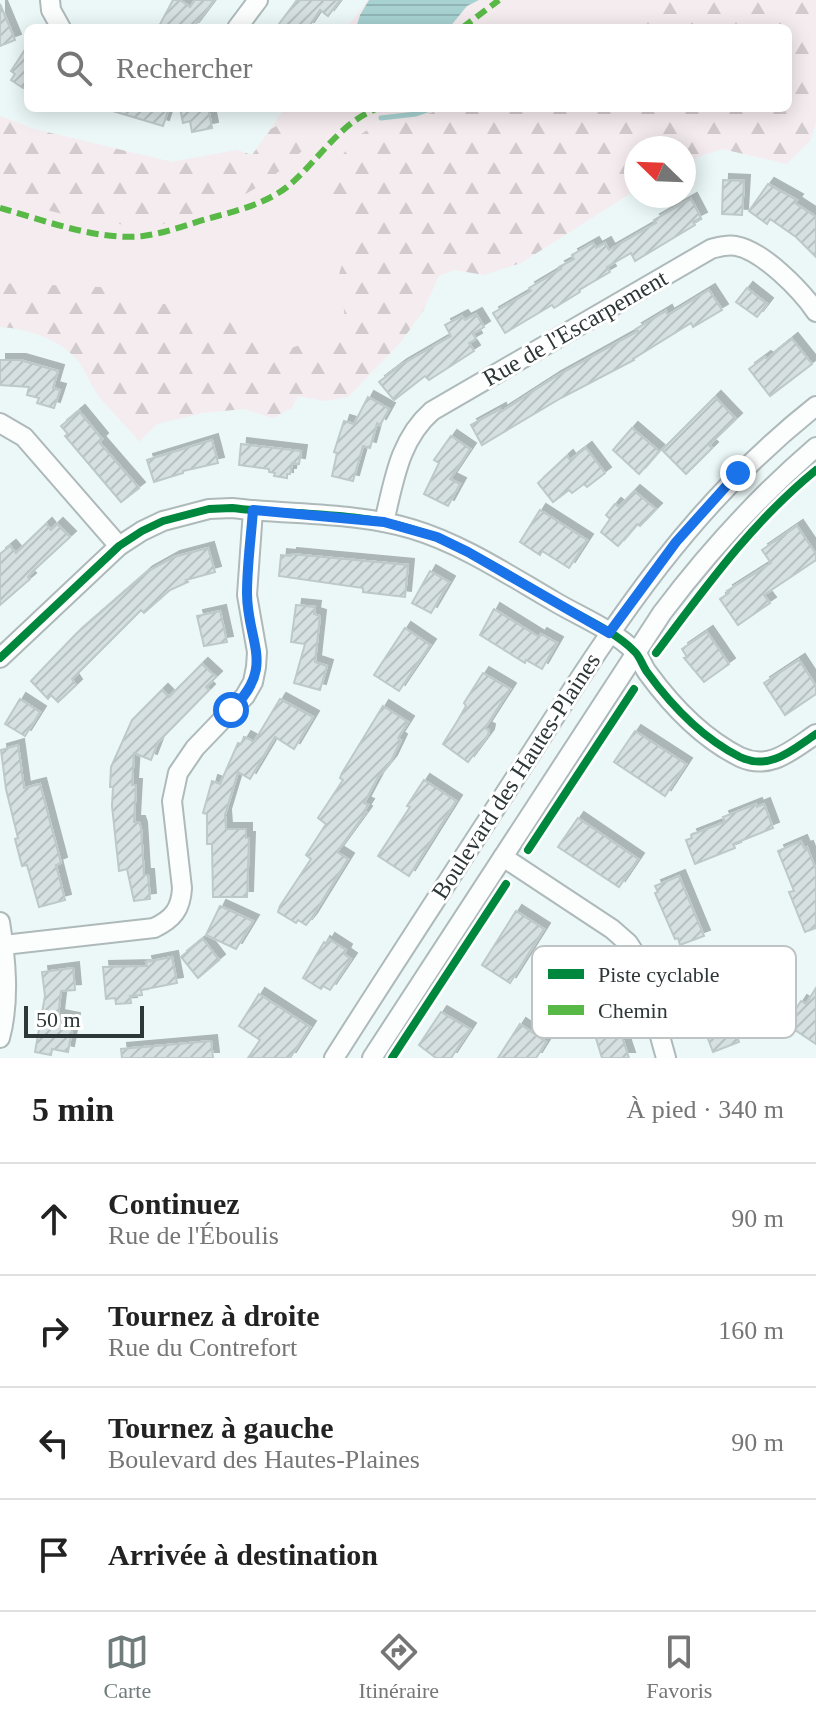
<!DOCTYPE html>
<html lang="fr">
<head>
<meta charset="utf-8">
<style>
  body { margin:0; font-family:Georgia,serif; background:#f6f6f6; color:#222 }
  .compass { position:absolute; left:624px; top:136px; width:72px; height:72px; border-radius:50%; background:#fff; box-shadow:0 4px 20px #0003; rotate:293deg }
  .scale { position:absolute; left:24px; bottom:20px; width:120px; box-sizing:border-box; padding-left:8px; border:4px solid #2e3737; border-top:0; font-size:22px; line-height:28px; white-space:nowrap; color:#2e3737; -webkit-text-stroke:6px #fff; paint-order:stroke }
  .stop { position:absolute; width:24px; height:24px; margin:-18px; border:6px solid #1a73e8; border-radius:50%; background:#fff }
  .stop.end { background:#1a73e8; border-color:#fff; box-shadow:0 2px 8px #0008 }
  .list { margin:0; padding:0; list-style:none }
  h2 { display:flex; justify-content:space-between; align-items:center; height:104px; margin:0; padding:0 32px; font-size:34px }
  h2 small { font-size:26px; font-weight:400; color:#767676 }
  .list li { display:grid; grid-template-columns:52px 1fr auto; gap:24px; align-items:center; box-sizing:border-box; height:112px; padding:0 32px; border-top:2px solid #e0e0e0 }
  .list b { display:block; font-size:30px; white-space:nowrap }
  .list p { margin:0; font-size:26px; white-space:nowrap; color:#767676 }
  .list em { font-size:26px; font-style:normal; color:#767676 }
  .icon { flex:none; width:44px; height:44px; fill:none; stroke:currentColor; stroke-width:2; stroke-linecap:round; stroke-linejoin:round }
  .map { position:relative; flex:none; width:816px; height:1058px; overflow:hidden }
  .search { position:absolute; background:#fff; box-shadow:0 4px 20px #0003; left:24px; right:24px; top:24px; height:88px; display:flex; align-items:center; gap:20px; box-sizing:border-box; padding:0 28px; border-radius:12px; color:#767676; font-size:30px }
  .sheet { height:552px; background:#fff }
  nav { display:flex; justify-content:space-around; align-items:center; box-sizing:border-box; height:112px; border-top:2px solid #e0e0e0; background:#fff; font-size:22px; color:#767676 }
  nav a { display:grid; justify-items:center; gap:4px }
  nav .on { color:#707b7b }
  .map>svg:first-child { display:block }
</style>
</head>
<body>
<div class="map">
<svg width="816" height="1058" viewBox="0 0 816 1058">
  <defs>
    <pattern id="forest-firs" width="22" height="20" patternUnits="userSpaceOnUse" patternTransform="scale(2)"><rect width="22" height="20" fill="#f5ecef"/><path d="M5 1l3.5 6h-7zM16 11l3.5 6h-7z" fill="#d2cbce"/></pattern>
    <pattern id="water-rules" width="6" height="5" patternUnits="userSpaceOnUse" patternTransform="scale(2)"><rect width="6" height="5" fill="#a8d2d2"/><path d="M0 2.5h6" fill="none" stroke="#91b5b5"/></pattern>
    <pattern id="building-hatch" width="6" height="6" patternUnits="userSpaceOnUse" patternTransform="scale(2)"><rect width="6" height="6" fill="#d6e0e0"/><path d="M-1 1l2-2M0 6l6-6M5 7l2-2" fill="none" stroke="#b8c1c1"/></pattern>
    <filter id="shadow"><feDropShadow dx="6" dy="-6" stdDeviation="0" flood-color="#0004"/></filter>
  </defs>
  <rect width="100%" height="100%" fill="#ecf8f8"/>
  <polygon fill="#f5ecef" points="368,0 816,0 816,96 737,142 684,148 636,148 433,270 325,401 77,351 34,330 0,327 0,116 34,129 172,162 237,150 252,155 285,108 788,108 788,28 346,28"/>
  <g fill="url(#forest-firs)">
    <path d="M673,0L696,6L702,0H816V123L810,141L787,164L722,149L684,162V148H636V190L521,263L484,275L454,270L439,276L423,311L401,342L348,397L325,401L298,396L292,408L273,418L244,409L203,413L157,424L139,442C128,427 114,415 102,400C92,389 87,374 79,362C62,340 27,328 0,327V283L101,287L133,298L185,308L198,319C241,320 253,319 285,350L342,331C348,305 340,303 339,280C338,267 348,255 354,245L348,223L332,201L326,175L358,136L381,121L423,116L443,108H788V28H624L653,7Z"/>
    <path d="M0,116L34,129L172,162L237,150L252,155L271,129L293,117L303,131L302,151C262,188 244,199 192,214C181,218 168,224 157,225C113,229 41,210 0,196Z"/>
  </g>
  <polygon fill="url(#water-rules)" points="369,0 479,0 467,6 449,28 356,28 360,15"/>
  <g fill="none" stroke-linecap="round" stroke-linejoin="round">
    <polyline stroke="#a8d2d2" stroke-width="5" points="381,118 416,114 433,108"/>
  </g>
  <g fill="url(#building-hatch)" stroke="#bdc8c8" stroke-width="2" filter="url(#shadow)">
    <polygon points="173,0 180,0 190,7 195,0 214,0 193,28 158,28"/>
    <polygon points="297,0 340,0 328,16 320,10 308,28 276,28"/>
    <polygon points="0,4 15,40 0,46"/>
    <polygon points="28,45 28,82 23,88 11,80 15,74 11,71"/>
    <polygon points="114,108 169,108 163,126 113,111"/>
    <polygon points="180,108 208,108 212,128 192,132 190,121 183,123"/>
    <polygon points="723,180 744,181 742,215 722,214"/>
    <polygon points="768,184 797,200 795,203 816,217 816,257 796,237 770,219 767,224 749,211"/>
    <polygon points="691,199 701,218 693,222 695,225 635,261 631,253 607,267 610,272 579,290 580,292 554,308 552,305 505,333 493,313 531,291 529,288 561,269 559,267 574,259 572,255 593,243 596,248 605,243 609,250 656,223 654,220"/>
    <polygon points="747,288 767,304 757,317 736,302"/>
    <polygon points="709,290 722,310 693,327 691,323 633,359 634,360 561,398 482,445 471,425 500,409 501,412 555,377 638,331 636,329 666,311 668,315"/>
    <polygon points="476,314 484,327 473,334 476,339 469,343 474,351 429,380 425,376 394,400 379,382 401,365 451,336 445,325 462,316 465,320"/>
    <polygon points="792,339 812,364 770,396 749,369 765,357 767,359"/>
    <polygon points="0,360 20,360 58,371 53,388 60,390 54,408 37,403 39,398 27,395 29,387 0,385"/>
    <polygon points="368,397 389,409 380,425 377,423 370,448 363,446 353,481 332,476 337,453 334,452 344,421 354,424"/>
    <polygon points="715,397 736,419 709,445 712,448 686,474 662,450"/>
    <polygon points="79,411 102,439 99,442 139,488 121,502 65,436 68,434 61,426"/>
    <polygon points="632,428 659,451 639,474 613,450"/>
    <polygon points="451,436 470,449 450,479 460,484 448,506 424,494 439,463 434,460"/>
    <polygon points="212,440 218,463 183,471 183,473 154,482 147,460"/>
    <polygon points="241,444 301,451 299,464 292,463 290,474 287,474 287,478 274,476 275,473 269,472 269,469 239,465"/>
    <polygon points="586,448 605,473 587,487 584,484 572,493 569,490 553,502 538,483 567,456 570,460"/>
    <polygon points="634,491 656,509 640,526 637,524 618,546 601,532 610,519 606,515 615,504 619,507"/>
    <polygon points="540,510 587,540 569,568 542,551 540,555 520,542"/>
    <polygon points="46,524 51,530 57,524 70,537 32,572 28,577 30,579 0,605 0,554 10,546 16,553"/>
    <polygon points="797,526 816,554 816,560 764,595 770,603 738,625 720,599 729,593 727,591 771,563 762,550"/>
    <polygon points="208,548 215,572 186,580 188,582 170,590 144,613 141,610 72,679 76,685 58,702 51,695 48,699 31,681 76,634 147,572 174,557"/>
    <polygon points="291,554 408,565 405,597 363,592 363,588 279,576 281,555 291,556"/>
    <polygon points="430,571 449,582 431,613 412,603"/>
    <polygon points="296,605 315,607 314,614 320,616 315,662 327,666 320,690 294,683 305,644 291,642"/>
    <polygon points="494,609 539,637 541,634 557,643 542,669 526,660 525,663 480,635"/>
    <polygon points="220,611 227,642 204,646 197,616"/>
    <polygon points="405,628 430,645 399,691 374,675"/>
    <polygon points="707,632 729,664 704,682 684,658 687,657 682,649"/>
    <polygon points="799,660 816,686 816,694 785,715 764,683"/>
    <polygon points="202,664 216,677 206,687 209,690 158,742 151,760 134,753 132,785 136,785 134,822 139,822 141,828 144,875 148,875 150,899 134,901 127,869 119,871 112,806 113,787 110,787 111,767 132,720 162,690 169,697"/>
    <polygon points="483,673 510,689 485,728 489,730 488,735 468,762 443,744 458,720 466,706 464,703"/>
    <polygon points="20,699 40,712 25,736 5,724"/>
    <polygon points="280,699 313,717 294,749 275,737 250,779 238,772 225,815 226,829 246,829 246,838 249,838 247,897 213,897 212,844 207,844 207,814 203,813 212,781 220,784 238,743 241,744 245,737 254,742"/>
    <polygon points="383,706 408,722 398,738 401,740 391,761 378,777 364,803 368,805 364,811 366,812 337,852 348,859 311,919 306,925 298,920 296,923 278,912 280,906 311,859 306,855 326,824 318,818 343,780 340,778 342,773"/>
    <polygon points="635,731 686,764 665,796 614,762"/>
    <polygon points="18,745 24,788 40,784 61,863 56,865 65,900 39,907 27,865 22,866 15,839 18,838 6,789 1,750"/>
    <polygon points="424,780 456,801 409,876 378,856 410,807 407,806"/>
    <polygon points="756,804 757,807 764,804 773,828 733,844 735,848 695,864 686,840 692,838 691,835 725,822 723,817"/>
    <polygon points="578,818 638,859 619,887 558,847"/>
    <polygon points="801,841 804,848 807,847 816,870 816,928 805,932 789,892 794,891 778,851"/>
    <polygon points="679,876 704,936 680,945 678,938 675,939 655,893 658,892 655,886"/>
    <polygon points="220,906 253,921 236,949 206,935"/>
    <polygon points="516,911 544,929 510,983 482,965"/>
    <polygon points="203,939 219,960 198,978 181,957"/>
    <polygon points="329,939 346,950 344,954 351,959 330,990 323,986 321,989 303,978 324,942 326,944"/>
    <polygon points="172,957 177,983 141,990 142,995 130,996 131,1003 116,1004 115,998 106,999 103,967 147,966 146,962"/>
    <polygon points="709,961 739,1042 713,1052 685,978 688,977 685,970"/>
    <polygon points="73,968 75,990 61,991 58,1016 74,1019 68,1052 52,1049 51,1055 35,1052 45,996 42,972"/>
    <polygon points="816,988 816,1044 786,1024 801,1001 806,1004"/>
    <polygon points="259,994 310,1027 290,1058 248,1058 260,1040 239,1026"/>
    <polygon points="441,1012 470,1029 451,1058 436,1058 419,1045"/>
    <polygon points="520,1024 546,1042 536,1058 498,1058"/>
    <polygon points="618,1025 629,1058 602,1058 594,1032"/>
    <polygon points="211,1041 213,1058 122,1058 121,1049"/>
  </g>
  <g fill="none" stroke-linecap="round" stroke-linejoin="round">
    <defs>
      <g id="minor">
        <polyline points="50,0 51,10 61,28"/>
        <polyline points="237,28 258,0"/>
        <polyline points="0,423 24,437 119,546"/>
        <path d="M384,522C394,481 399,440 432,411L711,249C719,247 727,244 736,246C763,251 801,290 816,312"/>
        <path d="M0,658L119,546L142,531L163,521L209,509L232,508C290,515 356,512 412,529C462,544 507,574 552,600C578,616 612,629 634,651C640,656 642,665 647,672C671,705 702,738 740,757C770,771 792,750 816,734"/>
        <polyline points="503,857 612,929 628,943 639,960 666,1058"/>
        <path d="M0,922C6,959 10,1001 0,1038"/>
        <path d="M4,945L154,928C173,919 181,909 182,888L172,801L178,773L195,748L245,696L253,682L256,667L257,652L247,595L253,510"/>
        <path d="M334,1058C395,962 457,867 519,772C609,633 683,511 816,406"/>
        <path d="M372,1058L662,613C708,552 758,497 816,447"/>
      </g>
    </defs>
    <use href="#minor" stroke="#aeb9b9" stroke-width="22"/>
    <use href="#minor" stroke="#fcfefe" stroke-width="18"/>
    <g stroke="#58b947" stroke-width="6" stroke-dasharray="12 6" stroke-linecap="butt">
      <polyline points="462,28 499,0"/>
      <path d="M0,208C44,220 97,241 143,236C167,233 191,223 214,217C240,210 266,203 287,187C319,161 339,122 379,108"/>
    </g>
    <defs>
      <g id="cycleway">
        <path d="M656,653C705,588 752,522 816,470"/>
        <path d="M0,658L119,546L142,531L163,521L209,509L232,508C290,515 356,512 412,529C462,544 507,574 552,600C578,616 612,629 634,651C640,656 642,665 647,672C671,705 702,738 740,757C770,771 792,750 816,734"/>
        <polyline points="528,850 634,689"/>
        <polyline points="392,1058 506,884"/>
      </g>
    </defs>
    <use href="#cycleway" stroke="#fff" stroke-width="13"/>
    <use href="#cycleway" stroke="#00873e" stroke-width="8"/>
  </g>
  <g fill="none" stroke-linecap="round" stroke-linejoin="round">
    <path stroke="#1a73e8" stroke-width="10" d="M231,710C277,666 247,643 247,593C247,565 251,538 253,510L384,522L437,537L468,552L609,633L676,542L738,473"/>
  </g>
  <g text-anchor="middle" stroke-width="6" stroke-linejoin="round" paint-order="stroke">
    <g font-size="24" fill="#2e3737" stroke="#fff">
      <text transform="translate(575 328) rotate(-30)" y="8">Rue de l'Escarpement</text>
      <text transform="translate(516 776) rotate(-57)" y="8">Boulevard des Hautes-Plaines</text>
    </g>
  </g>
  <rect x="532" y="946" width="264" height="92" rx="12" fill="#fff" stroke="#c0c3c3" stroke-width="2"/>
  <rect x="548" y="969" width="36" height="10" fill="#00873e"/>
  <rect x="548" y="1005" width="36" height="10" fill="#58b947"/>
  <g font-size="22" fill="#2e3737">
    <text x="598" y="982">Piste cyclable</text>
    <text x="598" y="1018">Chemin</text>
  </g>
</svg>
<svg class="compass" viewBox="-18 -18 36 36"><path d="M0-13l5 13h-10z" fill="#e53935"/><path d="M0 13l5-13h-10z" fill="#767676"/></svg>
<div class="scale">50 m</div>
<div class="stop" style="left:231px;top:710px"></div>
<div class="stop end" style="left:738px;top:473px"></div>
<div class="search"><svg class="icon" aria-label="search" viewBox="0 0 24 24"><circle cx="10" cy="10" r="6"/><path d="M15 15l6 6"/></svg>Rechercher</div>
</div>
<section class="sheet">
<h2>5 min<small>À pied · 340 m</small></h2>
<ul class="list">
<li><svg class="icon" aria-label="ahead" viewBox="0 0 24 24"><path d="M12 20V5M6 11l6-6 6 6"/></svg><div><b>Continuez</b><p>Rue de l'Éboulis</p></div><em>90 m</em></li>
<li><svg class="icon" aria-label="right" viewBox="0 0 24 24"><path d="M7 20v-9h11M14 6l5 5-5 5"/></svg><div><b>Tournez à droite</b><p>Rue du Contrefort</p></div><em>160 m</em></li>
<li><svg class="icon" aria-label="left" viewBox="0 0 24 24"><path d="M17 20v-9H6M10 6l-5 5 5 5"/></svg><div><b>Tournez à gauche</b><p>Boulevard des Hautes-Plaines</p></div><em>90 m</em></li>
<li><svg class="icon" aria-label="arrive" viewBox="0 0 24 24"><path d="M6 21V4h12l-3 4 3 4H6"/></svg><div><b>Arrivée à destination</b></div></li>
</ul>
</section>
<nav>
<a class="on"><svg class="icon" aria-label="map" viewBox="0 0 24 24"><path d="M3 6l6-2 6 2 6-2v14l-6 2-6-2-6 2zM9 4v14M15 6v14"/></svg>Carte</a>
<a><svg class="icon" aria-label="directions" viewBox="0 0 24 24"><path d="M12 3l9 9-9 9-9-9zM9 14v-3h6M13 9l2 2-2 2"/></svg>Itinéraire</a>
<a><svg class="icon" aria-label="saved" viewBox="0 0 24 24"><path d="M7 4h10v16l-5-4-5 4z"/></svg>Favoris</a>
</nav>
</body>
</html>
